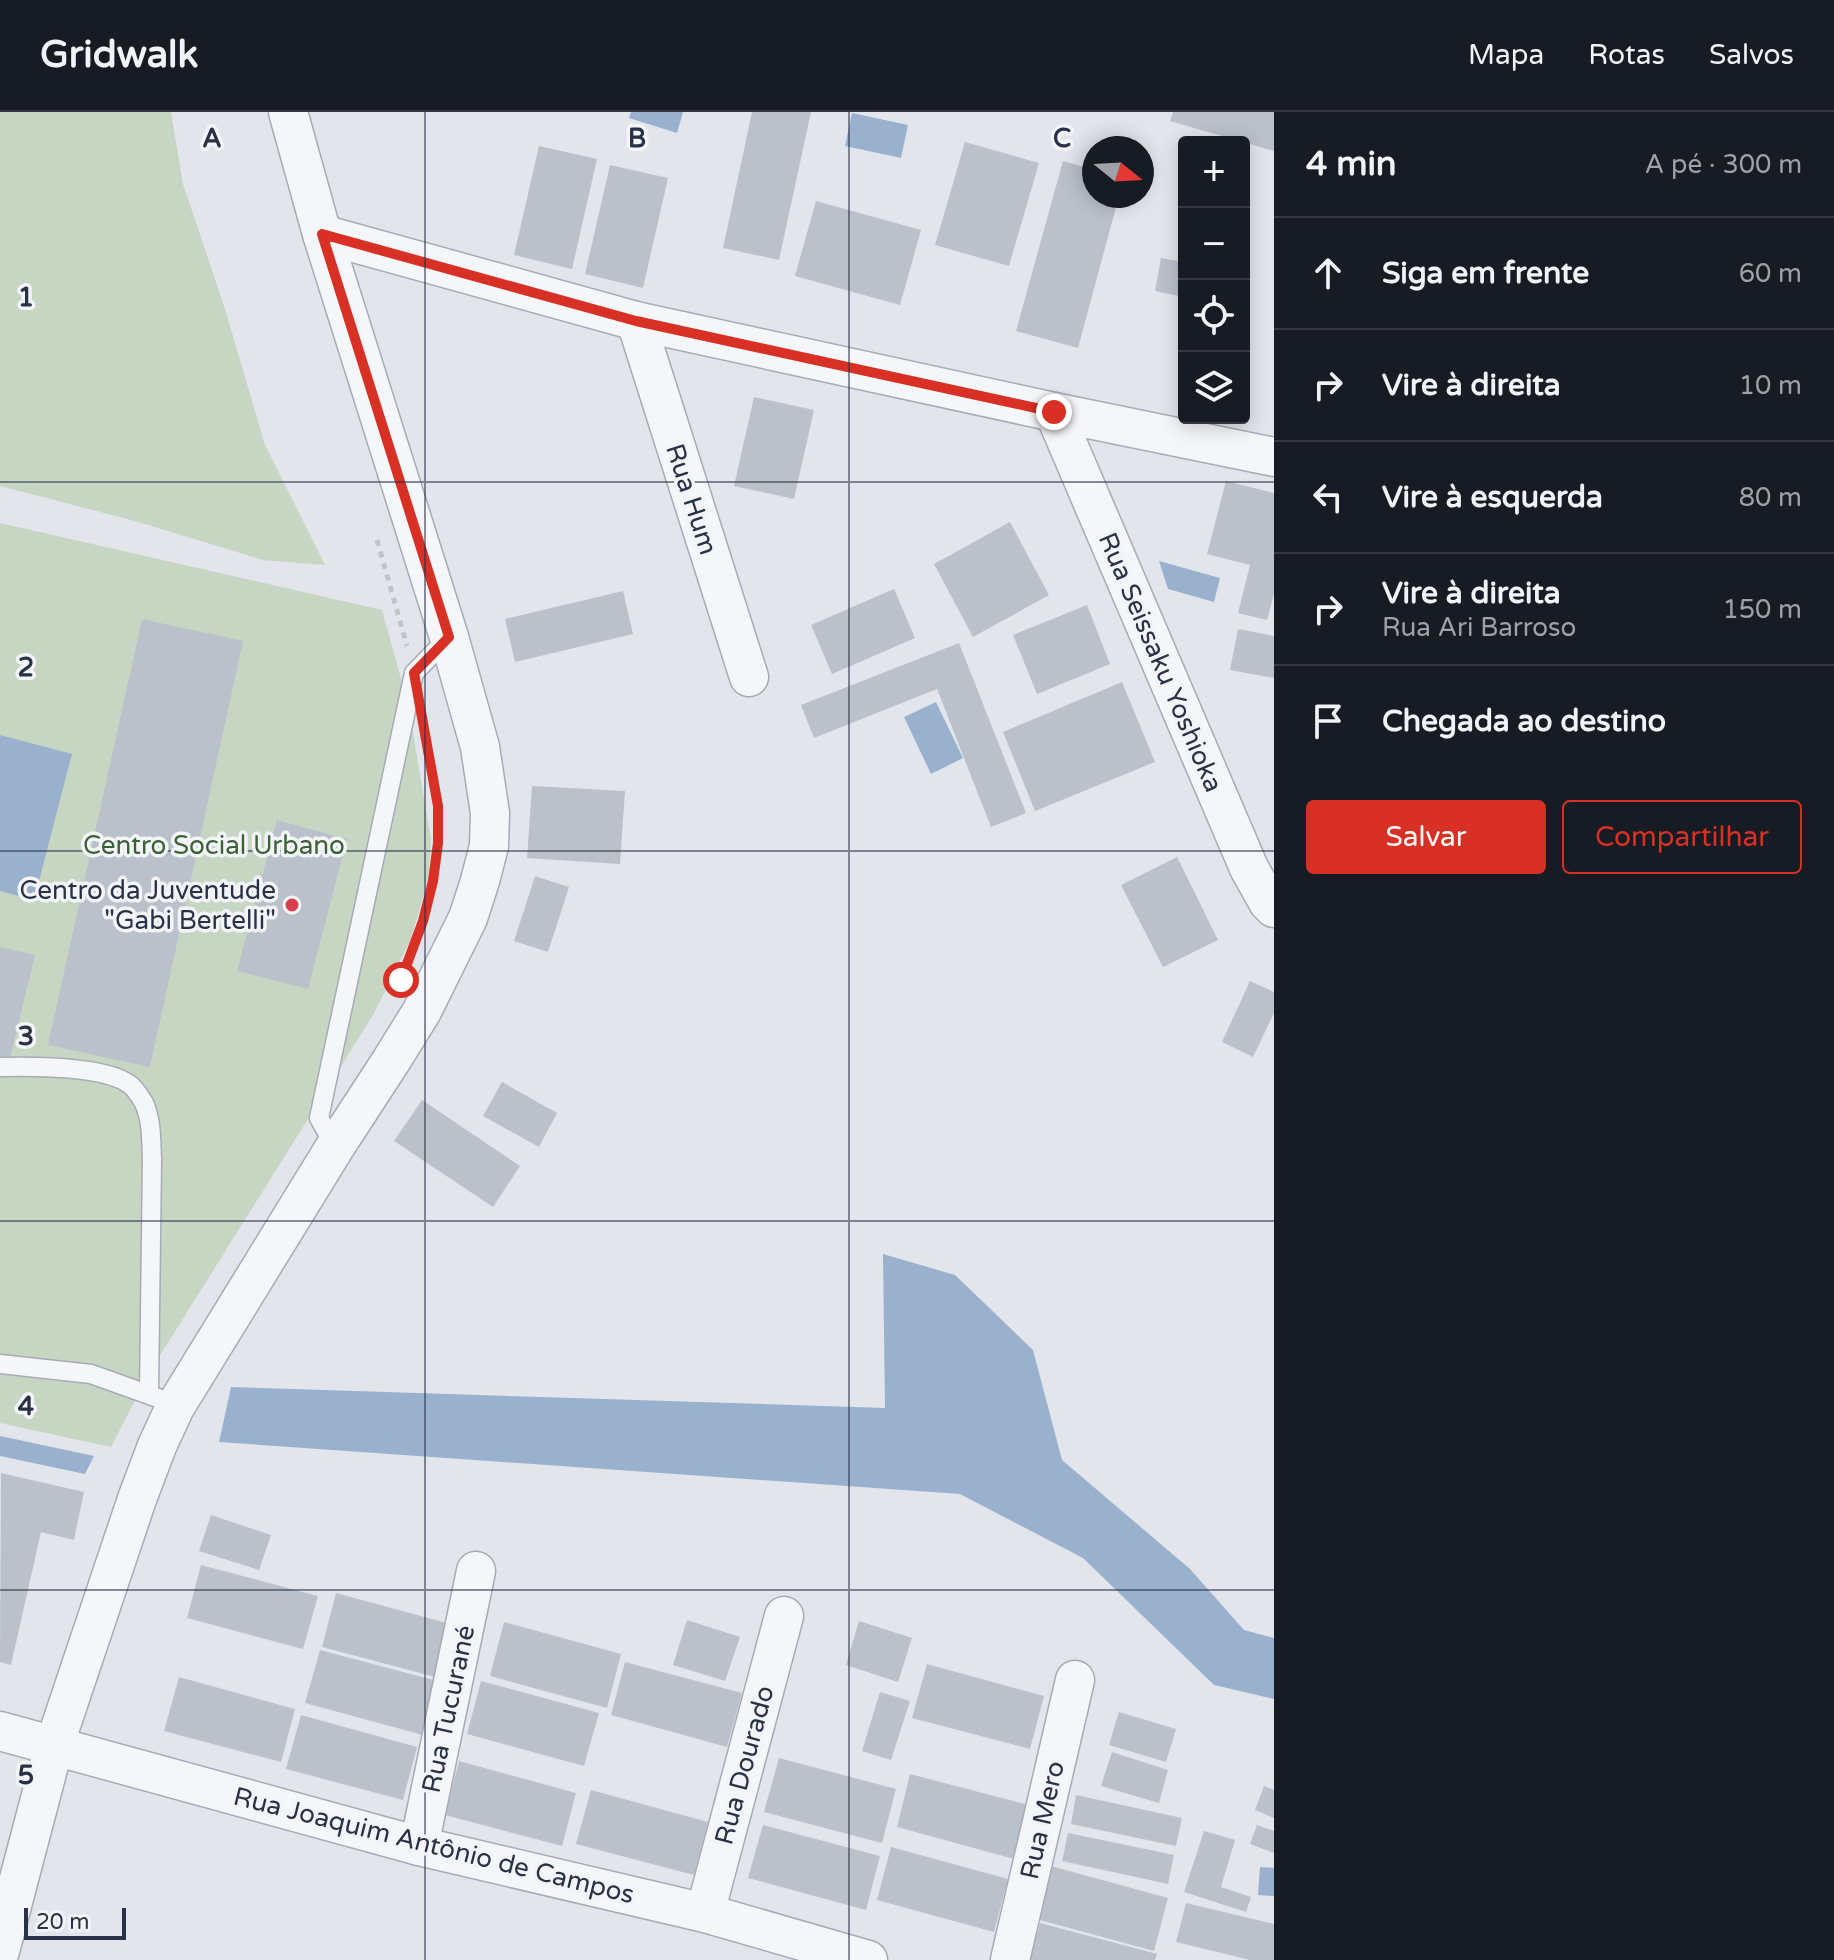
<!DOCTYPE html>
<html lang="pt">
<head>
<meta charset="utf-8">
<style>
  body { margin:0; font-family:"Varela Round",sans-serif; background:#20242c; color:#f1f3f6 }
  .controls { position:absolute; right:24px; top:24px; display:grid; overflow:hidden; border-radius:8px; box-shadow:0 4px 20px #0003 }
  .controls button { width:72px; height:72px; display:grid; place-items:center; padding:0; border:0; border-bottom:2px solid #363941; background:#171b24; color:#f1f3f6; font:40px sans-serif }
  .compass { position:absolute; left:1082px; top:24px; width:72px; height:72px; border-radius:50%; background:#171b24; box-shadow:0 4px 20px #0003; rotate:108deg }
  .scale { position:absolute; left:24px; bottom:20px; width:102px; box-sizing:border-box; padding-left:8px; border:4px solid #283145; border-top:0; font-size:22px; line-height:28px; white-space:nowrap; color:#283145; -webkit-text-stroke:6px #f2f4f8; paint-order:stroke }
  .stop { position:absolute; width:24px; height:24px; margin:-18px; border:6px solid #d93025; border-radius:50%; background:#fff }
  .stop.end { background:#d93025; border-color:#fff; box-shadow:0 2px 8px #0008 }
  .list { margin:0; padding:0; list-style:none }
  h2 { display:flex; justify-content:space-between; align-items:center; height:104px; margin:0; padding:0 32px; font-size:34px }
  h2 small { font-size:26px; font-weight:400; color:#9ea1a6 }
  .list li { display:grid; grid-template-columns:52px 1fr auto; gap:24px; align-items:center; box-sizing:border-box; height:112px; padding:0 32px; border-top:2px solid #363941 }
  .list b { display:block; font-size:30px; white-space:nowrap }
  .list p { margin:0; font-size:26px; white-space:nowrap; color:#9ea1a6 }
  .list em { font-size:26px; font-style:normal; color:#9ea1a6 }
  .actions { display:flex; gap:16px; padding:24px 32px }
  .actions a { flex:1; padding:18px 0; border:2px solid #d93025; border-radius:8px; text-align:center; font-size:28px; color:#d93025 }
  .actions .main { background:#d93025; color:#fff }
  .icon { flex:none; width:44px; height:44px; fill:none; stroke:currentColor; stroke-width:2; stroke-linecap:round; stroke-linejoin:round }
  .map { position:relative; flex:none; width:1274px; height:1848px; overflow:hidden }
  header { display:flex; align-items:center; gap:48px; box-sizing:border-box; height:112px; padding:0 40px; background:#171b24; border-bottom:2px solid #363941 }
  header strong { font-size:38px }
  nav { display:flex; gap:44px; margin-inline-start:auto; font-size:28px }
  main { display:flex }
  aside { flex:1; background:#171b24 }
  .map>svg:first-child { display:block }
</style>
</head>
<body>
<header>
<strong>Gridwalk</strong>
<nav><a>Mapa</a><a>Rotas</a><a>Salvos</a></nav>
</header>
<main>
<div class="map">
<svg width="1274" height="1848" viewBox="0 0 1274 1848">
  <rect width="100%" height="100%" fill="#e2e5eb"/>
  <g fill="#c6d6c2">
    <polygon points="0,0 171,0 183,72 225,197 265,333 325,453 263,448 135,409 0,374"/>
    <polygon points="0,411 382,498 408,592 431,727 428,769 410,829 373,903 149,1261 111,1335 0,1311"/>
  </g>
  <g fill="#9ab1ce">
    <polygon points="631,0 683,0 677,21 629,6"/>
    <polygon points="852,1 908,13 901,46 845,34"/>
    <polygon points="1159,449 1220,466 1214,490 1168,477"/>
    <polygon points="936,590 963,646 931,662 904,605"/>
    <polygon points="0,623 72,642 34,788 0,779"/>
    <polygon points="883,1142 955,1163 1033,1238 1062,1348 1190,1457 1244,1518 1274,1526 1274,1587 1214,1573 1083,1446 960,1382 219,1330 231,1275 885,1296"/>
    <polygon points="0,1324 94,1344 85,1362 0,1344"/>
    <polygon points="1260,1755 1274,1756 1274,1784 1258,1783"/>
  </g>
  <g fill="#bbc1cb">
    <polygon points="752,0 811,0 779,148 723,136"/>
    <polygon points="1173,0 1274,0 1274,39 1170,9"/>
    <polygon points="965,30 1039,51 1009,154 935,133"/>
    <polygon points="539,34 597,47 572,157 514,143"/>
    <polygon points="1063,49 1094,58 1094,84 1119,84 1078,236 1016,219"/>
    <polygon points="610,53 668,66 643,176 585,162"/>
    <polygon points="816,89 921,118 900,193 795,164"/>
    <polygon points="1161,146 1184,150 1184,185 1155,179"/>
    <polygon points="1244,162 1250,163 1245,189 1244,189"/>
    <polygon points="754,285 814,298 794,387 734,374"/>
    <polygon points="1226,369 1274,381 1274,482 1267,508 1238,501 1250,453 1207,442"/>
    <polygon points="1010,410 1049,483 973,525 934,452"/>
    <polygon points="894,477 915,526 832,562 811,513"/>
    <polygon points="623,479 633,522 515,550 505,507"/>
    <polygon points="1087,493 1110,552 1037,582 1013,523"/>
    <polygon points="142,507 243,529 150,955 48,933"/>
    <polygon points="1238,517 1274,524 1274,566 1230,558"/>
    <polygon points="959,531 1026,701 991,715 937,577 814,626 801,593"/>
    <polygon points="1122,570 1155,650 1035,699 1003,620"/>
    <polygon points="532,674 625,679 620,752 527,746"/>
    <polygon points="277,708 347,727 308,877 237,859"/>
    <polygon points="1177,745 1218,828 1163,855 1121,773"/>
    <polygon points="535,764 569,775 548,840 514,829"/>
    <polygon points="0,835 35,843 10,946 0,944"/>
    <polygon points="1250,869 1274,880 1274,901 1253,945 1222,930"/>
    <polygon points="502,970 557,1001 539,1035 483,1004"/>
    <polygon points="422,988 520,1054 493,1095 394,1029"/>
    <polygon points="1,1361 84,1380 74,1428 41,1420 11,1553 0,1550"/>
    <polygon points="211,1403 271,1423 259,1458 199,1439"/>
    <polygon points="201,1453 318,1484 303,1537 187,1506"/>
    <polygon points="336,1481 454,1513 439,1566 322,1535"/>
    <polygon points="687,1508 740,1525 725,1569 673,1553"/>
    <polygon points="859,1509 912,1526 898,1570 846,1553"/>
    <polygon points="504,1510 621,1542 607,1596 490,1564"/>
    <polygon points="320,1538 437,1569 423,1623 305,1591"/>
    <polygon points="625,1550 742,1581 727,1635 611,1603"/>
    <polygon points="927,1552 1044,1584 1030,1637 912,1606"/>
    <polygon points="179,1565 295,1597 281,1650 164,1619"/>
    <polygon points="481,1569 599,1601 584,1654 467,1622"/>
    <polygon points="880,1580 910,1589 891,1648 862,1639"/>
    <polygon points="1119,1600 1176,1617 1166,1650 1109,1633"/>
    <polygon points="301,1603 417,1635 403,1688 286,1657"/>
    <polygon points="1112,1640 1168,1658 1159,1691 1101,1674"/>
    <polygon points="779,1646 896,1677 882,1731 764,1700"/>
    <polygon points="459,1649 576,1681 562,1734 445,1703"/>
    <polygon points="910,1662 1028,1693 1014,1747 897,1715"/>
    <polygon points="1264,1674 1274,1678 1274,1706 1255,1698"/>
    <polygon points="591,1678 708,1710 694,1763 576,1732"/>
    <polygon points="1076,1683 1182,1706 1176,1734 1071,1712"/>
    <polygon points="763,1713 880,1744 866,1798 748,1766"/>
    <polygon points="1257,1713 1274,1719 1274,1741 1250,1732"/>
    <polygon points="1204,1719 1235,1728 1221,1775 1251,1785 1246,1800 1184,1780"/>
    <polygon points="1068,1721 1174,1743 1168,1772 1062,1749"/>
    <polygon points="891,1735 1008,1767 994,1820 877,1788"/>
    <polygon points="1051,1754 1168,1786 1154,1839 1036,1807"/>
    <polygon points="1186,1791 1274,1812 1274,1848 1250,1848 1176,1830"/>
    <polygon points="1040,1811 1157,1842 1155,1848 1030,1848"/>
  </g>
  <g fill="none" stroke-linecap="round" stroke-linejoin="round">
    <defs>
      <g id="service">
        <path d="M0,955C31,954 104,954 129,972C134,975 141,986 144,991C152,1009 151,1028 152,1047L149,1282"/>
        <polyline points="335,1035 319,1006 414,561 449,525"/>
        <polyline points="0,1252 91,1262 158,1286"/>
      </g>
      <g id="minor">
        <polyline points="322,122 636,209 1054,300 1274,345"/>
        <polyline points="636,209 749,565"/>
        <polyline points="1054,300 1249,756 1268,790 1274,796"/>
        <polyline points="0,1619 419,1734 705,1801 868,1848"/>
        <polyline points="419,1734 476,1459"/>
        <polyline points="705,1801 784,1504"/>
        <polyline points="0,1839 54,1634 137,1387 157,1334 175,1295 335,1035 391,949 422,899 468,806 480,769 489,734 490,701 480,635 449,525 322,122 288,0"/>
        <polyline points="1010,1848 1075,1568"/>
      </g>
    </defs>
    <use href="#service" stroke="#a6abb6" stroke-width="21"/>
    <use href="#minor" stroke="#a6abb6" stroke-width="41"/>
    <g stroke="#c0c3ca" stroke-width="5" stroke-dasharray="6 6" stroke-linecap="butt">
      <polyline points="377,428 407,534"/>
      <path d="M421,813C433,775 441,735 438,695C436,675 431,654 427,633"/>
    </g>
    <use href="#service" stroke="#f5f6f9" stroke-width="18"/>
    <use href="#minor" stroke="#f5f6f9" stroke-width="38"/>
  </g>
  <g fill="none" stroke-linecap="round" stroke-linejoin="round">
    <polyline stroke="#d93025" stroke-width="10" points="401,868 423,809 433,769 438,731 438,694 414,561 449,525 322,122 636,209 1054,300"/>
  </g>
  <path fill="none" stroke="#283145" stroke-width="2" stroke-opacity="0.55" d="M425,0V1848M849,0V1848M0,370H1274M0,739H1274M0,1109H1274M0,1478H1274"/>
  <circle fill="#d83f4e" stroke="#f2f4f8" stroke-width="3" cx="292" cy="793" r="8"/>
  <g text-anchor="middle" stroke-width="7" stroke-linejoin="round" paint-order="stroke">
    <g font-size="26" fill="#283145" stroke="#f2f4f8">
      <text transform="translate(692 387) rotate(72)" y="9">Rua Hum</text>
      <text transform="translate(1161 550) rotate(67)" y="9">Rua Seissaku Yoshioka</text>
      <text transform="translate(448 1597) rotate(-78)" y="9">Rua Tucurané</text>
      <text transform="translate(744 1653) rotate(-75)" y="9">Rua Dourado</text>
      <text transform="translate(1042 1708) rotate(-77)" y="9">Rua Mero</text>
      <text transform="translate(434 1733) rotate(14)" y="9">Rua Joaquim Antônio de Campos</text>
    </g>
    <g font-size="26" fill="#3b6135" stroke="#f2f4f8">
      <text x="214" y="742">Centro Social Urbano</text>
    </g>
    <g font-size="26" fill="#283145" stroke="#f2f4f8" text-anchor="end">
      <text x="276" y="787">Centro da Juventude<tspan x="276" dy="30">"Gabi Bertelli"</tspan></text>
    </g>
  </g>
  <g font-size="26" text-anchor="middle" font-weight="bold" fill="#283145" stroke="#f2f4f8" stroke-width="7" stroke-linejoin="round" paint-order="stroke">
    <text x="212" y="35">A</text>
    <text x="637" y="35">B</text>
    <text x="1062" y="35">C</text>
    <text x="26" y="194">1</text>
    <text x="26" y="564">2</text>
    <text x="26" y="933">3</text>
    <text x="26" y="1303">4</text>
    <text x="26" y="1672">5</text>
  </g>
</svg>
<div class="controls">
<button>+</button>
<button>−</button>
<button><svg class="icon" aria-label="locate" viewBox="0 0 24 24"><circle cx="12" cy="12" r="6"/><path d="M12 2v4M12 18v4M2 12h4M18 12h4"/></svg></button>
<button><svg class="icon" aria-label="layers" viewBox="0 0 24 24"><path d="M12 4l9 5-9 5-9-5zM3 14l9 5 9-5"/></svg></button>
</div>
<svg class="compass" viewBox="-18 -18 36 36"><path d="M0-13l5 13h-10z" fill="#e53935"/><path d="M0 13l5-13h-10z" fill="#9ea1a6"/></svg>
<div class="scale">20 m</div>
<div class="stop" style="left:401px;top:868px"></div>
<div class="stop end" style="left:1054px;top:300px"></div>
</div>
<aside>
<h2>4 min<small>A pé · 300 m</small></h2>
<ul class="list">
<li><svg class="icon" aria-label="ahead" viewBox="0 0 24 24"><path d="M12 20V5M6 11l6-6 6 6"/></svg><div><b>Siga em frente</b></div><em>60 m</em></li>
<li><svg class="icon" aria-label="right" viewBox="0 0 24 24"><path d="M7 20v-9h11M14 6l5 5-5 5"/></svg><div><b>Vire à direita</b></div><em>10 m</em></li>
<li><svg class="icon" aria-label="left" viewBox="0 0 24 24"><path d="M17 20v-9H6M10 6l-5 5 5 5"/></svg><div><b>Vire à esquerda</b></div><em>80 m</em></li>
<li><svg class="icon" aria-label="right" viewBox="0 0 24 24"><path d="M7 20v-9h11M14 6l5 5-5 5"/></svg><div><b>Vire à direita</b><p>Rua Ari Barroso</p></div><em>150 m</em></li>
<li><svg class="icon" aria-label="arrive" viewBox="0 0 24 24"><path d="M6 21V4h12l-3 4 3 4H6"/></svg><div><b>Chegada ao destino</b></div></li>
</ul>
<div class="actions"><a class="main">Salvar</a><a>Compartilhar</a></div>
</aside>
</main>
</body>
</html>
